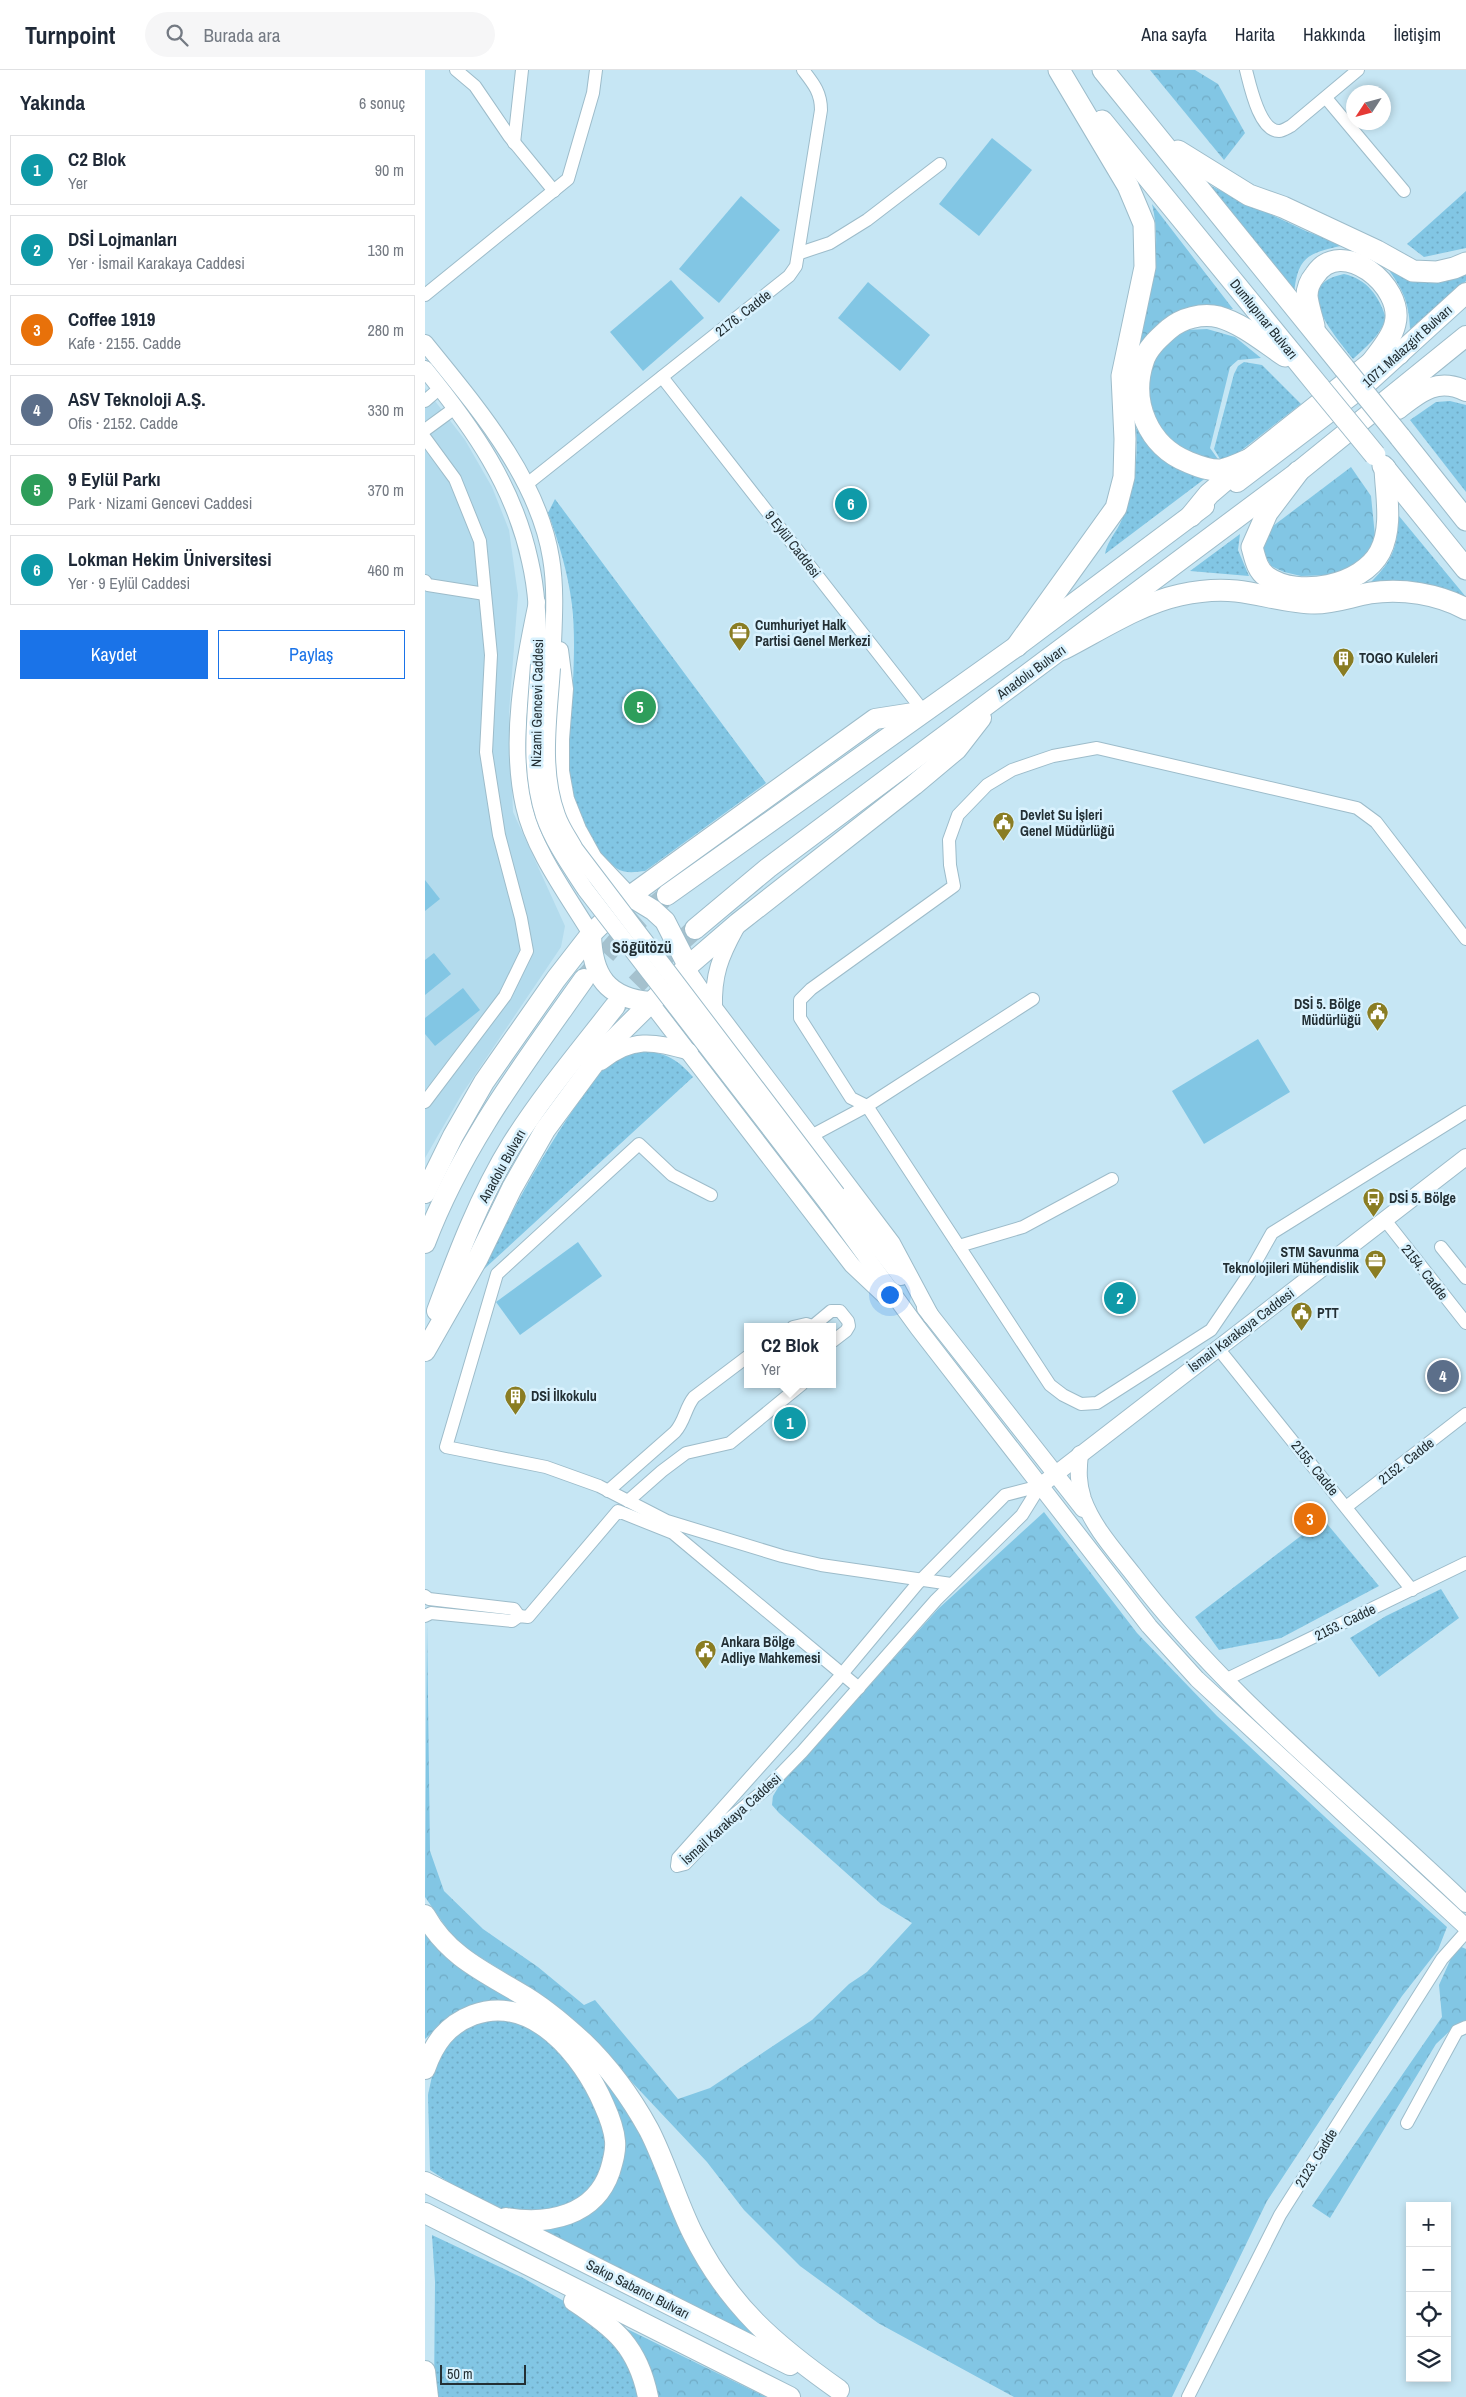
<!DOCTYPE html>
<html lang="tr">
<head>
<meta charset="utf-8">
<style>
  body { margin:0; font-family:"Archivo Narrow",sans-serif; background:#f6f6f7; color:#1f2937 }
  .controls { position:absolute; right:15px; bottom:15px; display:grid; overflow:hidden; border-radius:0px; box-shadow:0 2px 8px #0003 }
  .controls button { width:45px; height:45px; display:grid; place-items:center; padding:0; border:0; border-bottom:1px solid #e0e1e3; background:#fff; color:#1f2937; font:25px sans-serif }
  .compass { position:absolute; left:921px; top:15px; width:45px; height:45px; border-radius:50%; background:#fff; box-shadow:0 2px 8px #0003; rotate:234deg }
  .scale { position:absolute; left:15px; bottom:12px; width:86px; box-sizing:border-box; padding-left:5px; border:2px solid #232f34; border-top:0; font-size:14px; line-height:18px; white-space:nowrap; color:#232f34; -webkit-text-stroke:4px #d9f2fe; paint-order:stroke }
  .you { position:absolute; left:464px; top:1224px; width:18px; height:18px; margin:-12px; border:4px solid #fff; border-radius:50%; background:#1a73e8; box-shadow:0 0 0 8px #1a73e833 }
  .badge { display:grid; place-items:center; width:32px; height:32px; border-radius:50%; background:#1a73e8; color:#fff; font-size:16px; font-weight:700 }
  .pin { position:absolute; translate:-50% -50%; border:2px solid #fff; box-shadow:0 1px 5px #0006 }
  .popup { position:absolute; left:319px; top:1253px; width:92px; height:65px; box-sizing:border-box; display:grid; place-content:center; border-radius:0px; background:#fff; filter:drop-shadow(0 1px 4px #0005); font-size:16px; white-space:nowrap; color:#747a83 }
  .popup b { font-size:19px; color:#1f2937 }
  .popup::after { content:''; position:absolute; left:50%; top:100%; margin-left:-10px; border:10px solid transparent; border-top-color:#fff }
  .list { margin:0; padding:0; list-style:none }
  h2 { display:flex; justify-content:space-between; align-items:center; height:65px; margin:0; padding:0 20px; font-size:21px }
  h2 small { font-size:16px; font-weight:400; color:#747a83 }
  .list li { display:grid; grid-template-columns:32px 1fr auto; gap:15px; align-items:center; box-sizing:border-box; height:70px; margin:0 10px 10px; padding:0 10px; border:1px solid #e0e1e3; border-radius:0px }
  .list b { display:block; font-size:19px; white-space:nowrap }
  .list p { margin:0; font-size:16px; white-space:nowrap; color:#747a83 }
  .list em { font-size:16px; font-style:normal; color:#747a83 }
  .actions { display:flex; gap:10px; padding:15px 20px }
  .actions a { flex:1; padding:11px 0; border:1px solid #1a73e8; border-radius:0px; text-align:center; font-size:18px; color:#1a73e8 }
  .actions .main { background:#1a73e8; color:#fff }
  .icon { flex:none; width:28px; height:28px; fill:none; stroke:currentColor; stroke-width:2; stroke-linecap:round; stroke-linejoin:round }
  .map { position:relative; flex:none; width:1041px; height:2327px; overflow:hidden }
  header { display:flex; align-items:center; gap:30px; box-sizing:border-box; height:70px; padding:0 25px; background:#fff; border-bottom:1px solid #e0e1e3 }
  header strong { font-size:24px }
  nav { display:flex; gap:28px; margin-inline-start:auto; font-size:18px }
  .search { width:350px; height:45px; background:#f6f6f7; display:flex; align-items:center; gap:12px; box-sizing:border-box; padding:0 18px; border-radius:28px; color:#747a83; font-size:19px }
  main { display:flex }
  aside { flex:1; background:#fff }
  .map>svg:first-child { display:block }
</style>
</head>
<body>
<header>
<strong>Turnpoint</strong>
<div class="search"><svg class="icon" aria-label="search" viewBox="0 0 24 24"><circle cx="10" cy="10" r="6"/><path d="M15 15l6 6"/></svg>Burada ara</div>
<nav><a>Ana sayfa</a><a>Harita</a><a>Hakkında</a><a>İletişim</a></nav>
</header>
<main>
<aside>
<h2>Yakında<small>6 sonuç</small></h2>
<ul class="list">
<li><span class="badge" style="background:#0f9aa8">1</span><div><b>C2 Blok</b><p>Yer</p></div><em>90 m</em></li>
<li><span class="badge" style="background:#0f9aa8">2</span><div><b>DSİ Lojmanları</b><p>Yer · İsmail Karakaya Caddesi</p></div><em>130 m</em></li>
<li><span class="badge" style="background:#e8710a">3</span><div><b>Coffee 1919</b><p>Kafe · 2155. Cadde</p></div><em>280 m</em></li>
<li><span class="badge" style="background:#5c6f8a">4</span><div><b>ASV Teknoloji A.Ş.</b><p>Ofis · 2152. Cadde</p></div><em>330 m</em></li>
<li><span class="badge" style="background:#2e9e5b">5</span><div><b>9 Eylül Parkı</b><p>Park · Nizami Gencevi Caddesi</p></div><em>370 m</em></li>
<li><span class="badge" style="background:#0f9aa8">6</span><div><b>Lokman Hekim Üniversitesi</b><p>Yer · 9 Eylül Caddesi</p></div><em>460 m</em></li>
</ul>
<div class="actions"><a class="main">Kaydet</a><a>Paylaş</a></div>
</aside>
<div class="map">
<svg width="1041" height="2327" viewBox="0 0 1041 2327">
  <defs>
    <pattern id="grass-dots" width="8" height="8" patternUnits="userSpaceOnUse" patternTransform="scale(1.25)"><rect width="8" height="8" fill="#82c6e4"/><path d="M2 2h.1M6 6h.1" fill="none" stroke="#70aac4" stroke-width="1.8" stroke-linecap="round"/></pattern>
    <pattern id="forest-crowns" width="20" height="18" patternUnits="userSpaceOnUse" patternTransform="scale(1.25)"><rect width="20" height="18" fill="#82c6e4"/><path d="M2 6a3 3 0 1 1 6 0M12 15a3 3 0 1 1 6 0" fill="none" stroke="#70aac4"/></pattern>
  </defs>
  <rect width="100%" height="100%" fill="#c6e6f4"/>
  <polygon fill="#b3dbed" points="0,318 40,370 67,417 84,460 93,525 84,642 88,742 140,856 136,877 37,1024 0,1088"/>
  <g fill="url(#grass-dots)">
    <path d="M782,114L883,162L920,175C883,183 872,186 869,226Z"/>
    <polygon points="1041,121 1041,178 999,187 982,174"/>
    <path d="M961,196L1041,202V211L985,259C984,230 977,219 961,196Z"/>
    <path d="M919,204C942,209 954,226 961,248C955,266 941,277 928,289C910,265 863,215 919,204Z"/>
    <polygon points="819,292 837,295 876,334 804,390 795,389 789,379 809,304 813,296"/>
    <polygon points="1025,331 1041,335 1041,422 985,350 1011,332"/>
    <path d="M711,358L732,385L757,400L782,407L680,484C682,471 692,462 697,449C710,419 713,391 711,358Z"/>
    <path d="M130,429L341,713L220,801C211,802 199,804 191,798C169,783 148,735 143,709C138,681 146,643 148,614C149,589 150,560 147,535C143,503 134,473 123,443Z"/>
    <path d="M974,446L1041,527V532L991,512H946C968,490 972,478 974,446Z"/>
    <polygon points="815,464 813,480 824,506 765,501"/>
    <path d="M220,981C243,984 252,989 268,1007L58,1200C87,1141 117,1084 155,1030C165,1017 174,1001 187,992C197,985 209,983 220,981Z"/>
    <polygon points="898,1449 954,1516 856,1568 794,1580 770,1547"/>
    <polygon points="1016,1519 1034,1548 954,1607 925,1568 961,1546"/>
    <polygon points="67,1947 97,1951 124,1967 149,1993 180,2054 179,2091 169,2116 147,2133 121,2144 78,2139 34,2119 5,2100 3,2025 12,1982 38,1953"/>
    <polygon points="7,2165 98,2208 160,2243 197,2275 212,2318 212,2327 9,2327 10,2212"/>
  </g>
  <g fill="url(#forest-crowns)">
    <polygon points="725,0 770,0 793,14 820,63 799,90"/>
    <path d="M727,134L808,239C788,238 750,240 733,254C725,261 719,273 712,282C722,234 739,183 727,134Z"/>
    <polygon points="782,259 810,267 836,288 813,290 805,297 785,378 795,392 768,387 736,363 722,321 729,287 747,268 760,260"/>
    <polygon points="926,397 946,426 950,466 946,481 922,499 908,505 876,506 859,502 846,496 839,483 838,476 844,459"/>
    <polygon points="619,1442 712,1563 792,1646 914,1760 1022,1857 1013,1880 977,1926 842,2131 747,2327 589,2327 453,2253 375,2196 319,2140 282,2092 156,1958 86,1906 32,1873 0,1827 2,1551 5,1781 19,1821 58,1859 113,1897 159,1935 170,1930 253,2029 285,2018 387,1950 424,1914 442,1902 487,1853 456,1834 354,1743 347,1735 348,1726 354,1716 513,1539"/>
    <polygon points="0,1862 133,1959 198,2029 303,2233 337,2275 105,2158 145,2152 193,2091 168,1998 83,1934 53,1933 21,1951 0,1969"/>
    <polygon points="1032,1875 1041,1879 1041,1950 1031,1955 1011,1974 905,2148 887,2136 1017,1947 1014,1915"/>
    <polygon points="196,2256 341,2327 228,2327"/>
  </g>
  <g fill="#82c6e4">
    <polygon points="567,68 607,100 554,166 514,134"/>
    <polygon points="316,126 355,160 294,233 254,199"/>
    <polygon points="246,210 279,248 218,301 185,262"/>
    <polygon points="443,212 505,265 475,301 413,248"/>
    <polygon points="0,810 15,829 0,841"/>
    <polygon points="9,883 26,904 0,925 0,890"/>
    <polygon points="38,918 55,940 10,976 0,964 0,948"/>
    <polygon points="833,969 865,1022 779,1074 747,1021"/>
    <polygon points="153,1172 177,1206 95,1265 71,1232"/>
  </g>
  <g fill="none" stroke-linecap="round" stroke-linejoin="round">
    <g stroke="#a5c1ce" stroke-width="20" stroke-dasharray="20 10" stroke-linecap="butt">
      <polyline points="161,907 201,861 242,825"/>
      <polyline points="190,936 230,895 270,859"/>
    </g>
    <defs>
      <g id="minor">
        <polyline points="31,0 50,16 84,66 129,121"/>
        <path d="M821,0C825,15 834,61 854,61C858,61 862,58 866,56L933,0"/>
        <polyline points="901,28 979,121"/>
        <polyline points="89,73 97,0"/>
        <polyline points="375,183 405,173 442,150 515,94"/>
        <polyline points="0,225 143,109 168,23 171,0"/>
        <polyline points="237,307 499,642"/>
        <polyline points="0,331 15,318"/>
        <polyline points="0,360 30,338"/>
        <polyline points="0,368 30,409 55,471 66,585 61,682 74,765 96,848 102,881 80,926 0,1032"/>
        <path d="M102,414L364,206L371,196L396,40C396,22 388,13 378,0"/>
        <polyline points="0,511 3,515 60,524"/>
        <polyline points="1041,869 951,752 932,738 672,678 628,686 587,700 562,715 533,745 524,770 525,795 529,816 386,919 375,930 375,948 426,1028 442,1036 625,1315 638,1325 656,1334 672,1333 786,1260 824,1204 847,1163 1041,1042"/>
        <polyline points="386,1066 442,1036 608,929"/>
        <polyline points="286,1125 247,1105 214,1074 72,1204 21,1377 121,1397 174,1416 242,1451 357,1486 396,1495 526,1514"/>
        <polyline points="960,1150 1041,1253"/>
        <polyline points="534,1176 598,1157 687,1109"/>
        <polyline points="1016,1177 1041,1208"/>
        <polyline points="388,1256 406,1241 415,1241 423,1251 424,1256 421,1261 408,1271"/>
        <polyline points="368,1257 381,1254 390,1257"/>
        <polyline points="792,1277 987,1520"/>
        <polygon points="615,1416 597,1445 511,1530 377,1682 342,1718 298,1754 260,1794 252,1796 253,1788 412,1610 493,1513 580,1425"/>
        <path d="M183,1421L250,1362C260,1351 260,1338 269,1327L322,1287"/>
        <polyline points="203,1431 237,1401 261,1383 305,1373 377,1314"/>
        <polyline points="921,1437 1041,1344"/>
        <polyline points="0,1526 4,1529 89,1539 94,1546"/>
        <polyline points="0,1546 6,1543 87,1551 94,1546 103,1547 193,1441 248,1463 434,1618"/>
        <polyline points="800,1610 1041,1493"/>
        <polyline points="982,2053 1032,1961 1041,1957"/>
        <polyline points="763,2327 855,2145 1017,1889 1041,1862"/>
      </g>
      <g id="tertiary">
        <path d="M0,273C50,335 113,407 126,488C132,523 128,562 127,598"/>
        <path d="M0,299C48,358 89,416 105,491C113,525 113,559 114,594"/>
        <path d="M112,532C98,598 84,669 99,736C108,779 143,826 166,864"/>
        <polyline points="135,580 140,619 136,669 136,701 141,729 153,759 169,788 205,826"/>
        <polyline points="263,896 266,905 281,927 467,1173 506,1246"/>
        <polyline points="225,932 427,1195 461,1227"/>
        <path d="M289,938C288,905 295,887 311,858"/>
        <path d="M176,992C207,967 228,971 265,982"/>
        <polyline points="412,1124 476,1207"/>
        <polyline points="402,1133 493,1258 724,1556 772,1609 1041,1857"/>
        <polyline points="500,1238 658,1439"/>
        <path d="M655,1384C653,1401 653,1413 658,1429C668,1457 690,1481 708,1504C803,1629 929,1726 1041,1834"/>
        <polyline points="615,1416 1041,1087"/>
      </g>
      <g id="primary">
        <path d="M973,339C995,322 1012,307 1041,321"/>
        <polyline points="812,412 941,314 1041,223"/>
        <polyline points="242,825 592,576 779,436"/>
        <polyline points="205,826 228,840 240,851 263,896"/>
        <polyline points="270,859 343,798 873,402 1041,266"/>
        <path d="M166,864C167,906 182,928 225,932"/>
        <polyline points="0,1123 28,1066 59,1012 131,909 166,864 205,826 450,649 495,642"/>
        <path d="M0,1173C37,1075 99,994 159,909"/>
        <path d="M12,1241C33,1184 55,1126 87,1074C118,1025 155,981 190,936"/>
        <polyline points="0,1281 53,1188 87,1118 120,1060 182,976 263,896 313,853 489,715 532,679 556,648"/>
        <path d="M0,1845C24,1888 62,1903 101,1927C122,1940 140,1956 158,1972C183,1996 207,2029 224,2060C241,2093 251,2130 268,2164C304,2236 350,2275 414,2320"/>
        <path d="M0,1999C9,1973 22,1955 48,1945C108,1923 158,1986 179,2035C184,2046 189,2059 190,2071C191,2081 188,2091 185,2101C170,2146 123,2155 81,2148"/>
        <polyline points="0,2112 365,2295"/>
        <polyline points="0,2143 365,2327"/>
        <path d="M149,2231C190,2258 213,2277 223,2327"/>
        <polyline points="0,2301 3,2327"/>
      </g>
      <g id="trunk">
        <polyline points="678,0 919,298"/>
        <polyline points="677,51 895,318"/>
        <polyline points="753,81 824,125 858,137 952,181 988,201 1012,202 1029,198 1041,193"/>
        <path d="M889,256C887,247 883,236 882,226C882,218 885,211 890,205C916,165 980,216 970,254C967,268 955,281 946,293"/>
        <polyline points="975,367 1041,450"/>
        <path d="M825,389C816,393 806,398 796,400C785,401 773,396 763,392C723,376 705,332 718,292C722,278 734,268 744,259C757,248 777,243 794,247C818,254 839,272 860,286"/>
        <polyline points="958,396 1041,499"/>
        <path d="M873,402L842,443L827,477C830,488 832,500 842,507C873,529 937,516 955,482C968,457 961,425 960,398"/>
        <polyline points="766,446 784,424 825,389 946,293 974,284"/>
        <polyline points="592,576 691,438 699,407 700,369 697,306 720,197 719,154 703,116 634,0"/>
        <path d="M638,579C675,560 714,534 755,525C773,521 793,519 811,521C838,524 863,533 890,533C909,533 927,526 945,523C977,518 1013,524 1041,539"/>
      </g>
    </defs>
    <use href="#minor" stroke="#9dbcca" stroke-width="14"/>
    <use href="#tertiary" stroke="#9dbcca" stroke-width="18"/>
    <use href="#primary" stroke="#9dbcca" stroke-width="22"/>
    <use href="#trunk" stroke="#9dbcca" stroke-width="23"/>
    <use href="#minor" stroke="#fff" stroke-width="12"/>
    <use href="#tertiary" stroke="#fff" stroke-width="16"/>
    <use href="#primary" stroke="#fff" stroke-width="20"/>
    <use href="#trunk" stroke="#fff" stroke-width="21"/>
    <defs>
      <g id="tertiary-bridge">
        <path d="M114,594C111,644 103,697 119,746C128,772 145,796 160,819L402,1133"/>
        <path d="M127,598C124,646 115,699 132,745C136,757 144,768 150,779L412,1124"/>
      </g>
      <g id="trunk-bridge">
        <polyline points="919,298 975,367"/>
        <polyline points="895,318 950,385"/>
      </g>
    </defs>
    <use href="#tertiary-bridge" stroke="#9dbcca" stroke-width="18" stroke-linecap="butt"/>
    <use href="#trunk-bridge" stroke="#9dbcca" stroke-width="23" stroke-linecap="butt"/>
    <use href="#tertiary-bridge" stroke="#fff" stroke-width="16"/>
    <use href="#trunk-bridge" stroke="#fff" stroke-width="21"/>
  </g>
  <defs>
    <symbol id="office-pin" viewBox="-11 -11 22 30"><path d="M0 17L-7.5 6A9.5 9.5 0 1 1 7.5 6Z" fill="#8a7d23" stroke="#d9f2fe"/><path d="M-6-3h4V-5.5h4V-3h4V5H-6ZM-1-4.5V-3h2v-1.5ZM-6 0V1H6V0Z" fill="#fff"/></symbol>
    <symbol id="building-pin" viewBox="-11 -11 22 30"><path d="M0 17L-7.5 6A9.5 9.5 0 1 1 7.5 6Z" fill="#8a7d23" stroke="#d9f2fe"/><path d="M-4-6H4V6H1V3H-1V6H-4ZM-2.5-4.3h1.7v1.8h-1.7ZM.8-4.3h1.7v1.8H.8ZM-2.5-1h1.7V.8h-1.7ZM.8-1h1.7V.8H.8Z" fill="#fff"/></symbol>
    <symbol id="civic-pin" viewBox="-11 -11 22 30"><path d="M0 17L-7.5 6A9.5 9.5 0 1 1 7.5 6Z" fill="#8a7d23" stroke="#d9f2fe"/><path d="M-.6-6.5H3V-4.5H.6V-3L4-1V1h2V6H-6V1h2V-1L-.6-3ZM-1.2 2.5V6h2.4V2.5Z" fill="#fff"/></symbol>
    <symbol id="bus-pin" viewBox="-11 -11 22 30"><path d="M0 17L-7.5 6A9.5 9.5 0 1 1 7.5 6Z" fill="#8a7d23" stroke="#d9f2fe"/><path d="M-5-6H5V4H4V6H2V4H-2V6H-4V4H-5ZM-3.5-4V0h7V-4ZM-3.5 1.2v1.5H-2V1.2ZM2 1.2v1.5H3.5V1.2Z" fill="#fff"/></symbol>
  </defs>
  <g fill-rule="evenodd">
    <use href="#office-pin" x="302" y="550" width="25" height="34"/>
    <use href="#building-pin" x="906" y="576" width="25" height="34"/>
    <use href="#civic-pin" x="566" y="740" width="25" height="34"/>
    <use href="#civic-pin" x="940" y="930" width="25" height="34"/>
    <use href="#bus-pin" x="936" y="1116" width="25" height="34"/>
    <use href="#office-pin" x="938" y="1178" width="25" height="34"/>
    <use href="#civic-pin" x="864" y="1230" width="25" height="34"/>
    <use href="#building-pin" x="78" y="1314" width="25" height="34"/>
    <use href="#civic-pin" x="268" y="1568" width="25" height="34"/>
  </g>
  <g text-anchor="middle" stroke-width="5" stroke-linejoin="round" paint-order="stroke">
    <g font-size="14" fill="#232f34" stroke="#d9f2fe">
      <text transform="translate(318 243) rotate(-38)" y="5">2176. Cadde</text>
      <text transform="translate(839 249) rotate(51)" y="5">Dumlupınar Bulvarı</text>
      <text transform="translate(982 276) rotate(-42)" y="5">1071 Malazgirt Bulvarı</text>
      <text transform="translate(368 474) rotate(52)" y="5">9 Eylül Caddesi</text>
      <text transform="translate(606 602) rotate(-36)" y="5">Anadolu Bulvarı</text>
      <text transform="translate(112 633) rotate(-89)" y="5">Nizami Gencevi Caddesi</text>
      <text transform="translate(77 1096) rotate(-61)" y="5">Anadolu Bulvarı</text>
      <text transform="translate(1000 1202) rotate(52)" y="5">2154. Cadde</text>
      <text transform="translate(816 1260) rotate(-37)" y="5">İsmail Karakaya Caddesi</text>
      <text transform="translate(981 1391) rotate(-38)" y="5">2152. Cadde</text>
      <text transform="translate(890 1398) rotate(51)" y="5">2155. Cadde</text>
      <text transform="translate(920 1552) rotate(-26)" y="5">2153. Cadde</text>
      <text transform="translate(306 1749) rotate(-42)" y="5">İsmail Karakaya Caddesi</text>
      <text transform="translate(891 2088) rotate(-58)" y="5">2123. Cadde</text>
      <text transform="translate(213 2219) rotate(27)" y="5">Sakıp Sabancı Bulvarı</text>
    </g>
    <g font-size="14" font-weight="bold" fill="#232f34" stroke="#d9f2fe" text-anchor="start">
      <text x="330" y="560">Cumhuriyet Halk<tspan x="330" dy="16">Partisi Genel Merkezi</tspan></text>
      <text x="934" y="593">TOGO Kuleleri</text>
      <text x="595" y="750">Devlet Su İşleri<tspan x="595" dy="16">Genel Müdürlüğü</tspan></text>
      <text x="936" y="939" text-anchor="end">DSİ 5. Bölge<tspan x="936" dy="16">Müdürlüğü</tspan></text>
      <text x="964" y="1133">DSİ 5. Bölge</text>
      <text x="934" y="1187" text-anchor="end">STM Savunma<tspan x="934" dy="16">Teknolojileri Mühendislik</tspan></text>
      <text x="892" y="1248">PTT</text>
      <text x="106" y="1331">DSİ İlkokulu</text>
      <text x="296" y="1577">Ankara Bölge<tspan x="296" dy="16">Adliye Mahkemesi</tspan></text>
    </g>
    <g font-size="16" font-weight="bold" fill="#232f34" stroke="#d9f2fe">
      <text x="217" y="883">Söğütözü</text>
    </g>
  </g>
</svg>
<div class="controls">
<button>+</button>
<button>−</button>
<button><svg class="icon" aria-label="locate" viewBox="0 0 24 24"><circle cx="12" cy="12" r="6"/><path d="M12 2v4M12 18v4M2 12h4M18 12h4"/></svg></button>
<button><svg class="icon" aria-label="layers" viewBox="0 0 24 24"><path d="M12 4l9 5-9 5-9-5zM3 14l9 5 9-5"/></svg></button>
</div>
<svg class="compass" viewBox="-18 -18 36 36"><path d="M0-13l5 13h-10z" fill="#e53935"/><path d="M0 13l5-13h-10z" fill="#747a83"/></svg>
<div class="scale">50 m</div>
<div class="you"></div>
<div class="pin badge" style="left:365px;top:1353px;background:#0f9aa8">1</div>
<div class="popup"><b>C2 Blok</b>Yer</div>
<div class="pin badge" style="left:695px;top:1228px;background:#0f9aa8">2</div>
<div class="pin badge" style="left:885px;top:1449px;background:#e8710a">3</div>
<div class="pin badge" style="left:1018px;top:1306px;background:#5c6f8a">4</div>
<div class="pin badge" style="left:215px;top:637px;background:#2e9e5b">5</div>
<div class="pin badge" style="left:426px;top:434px;background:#0f9aa8">6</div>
</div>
</main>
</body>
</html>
